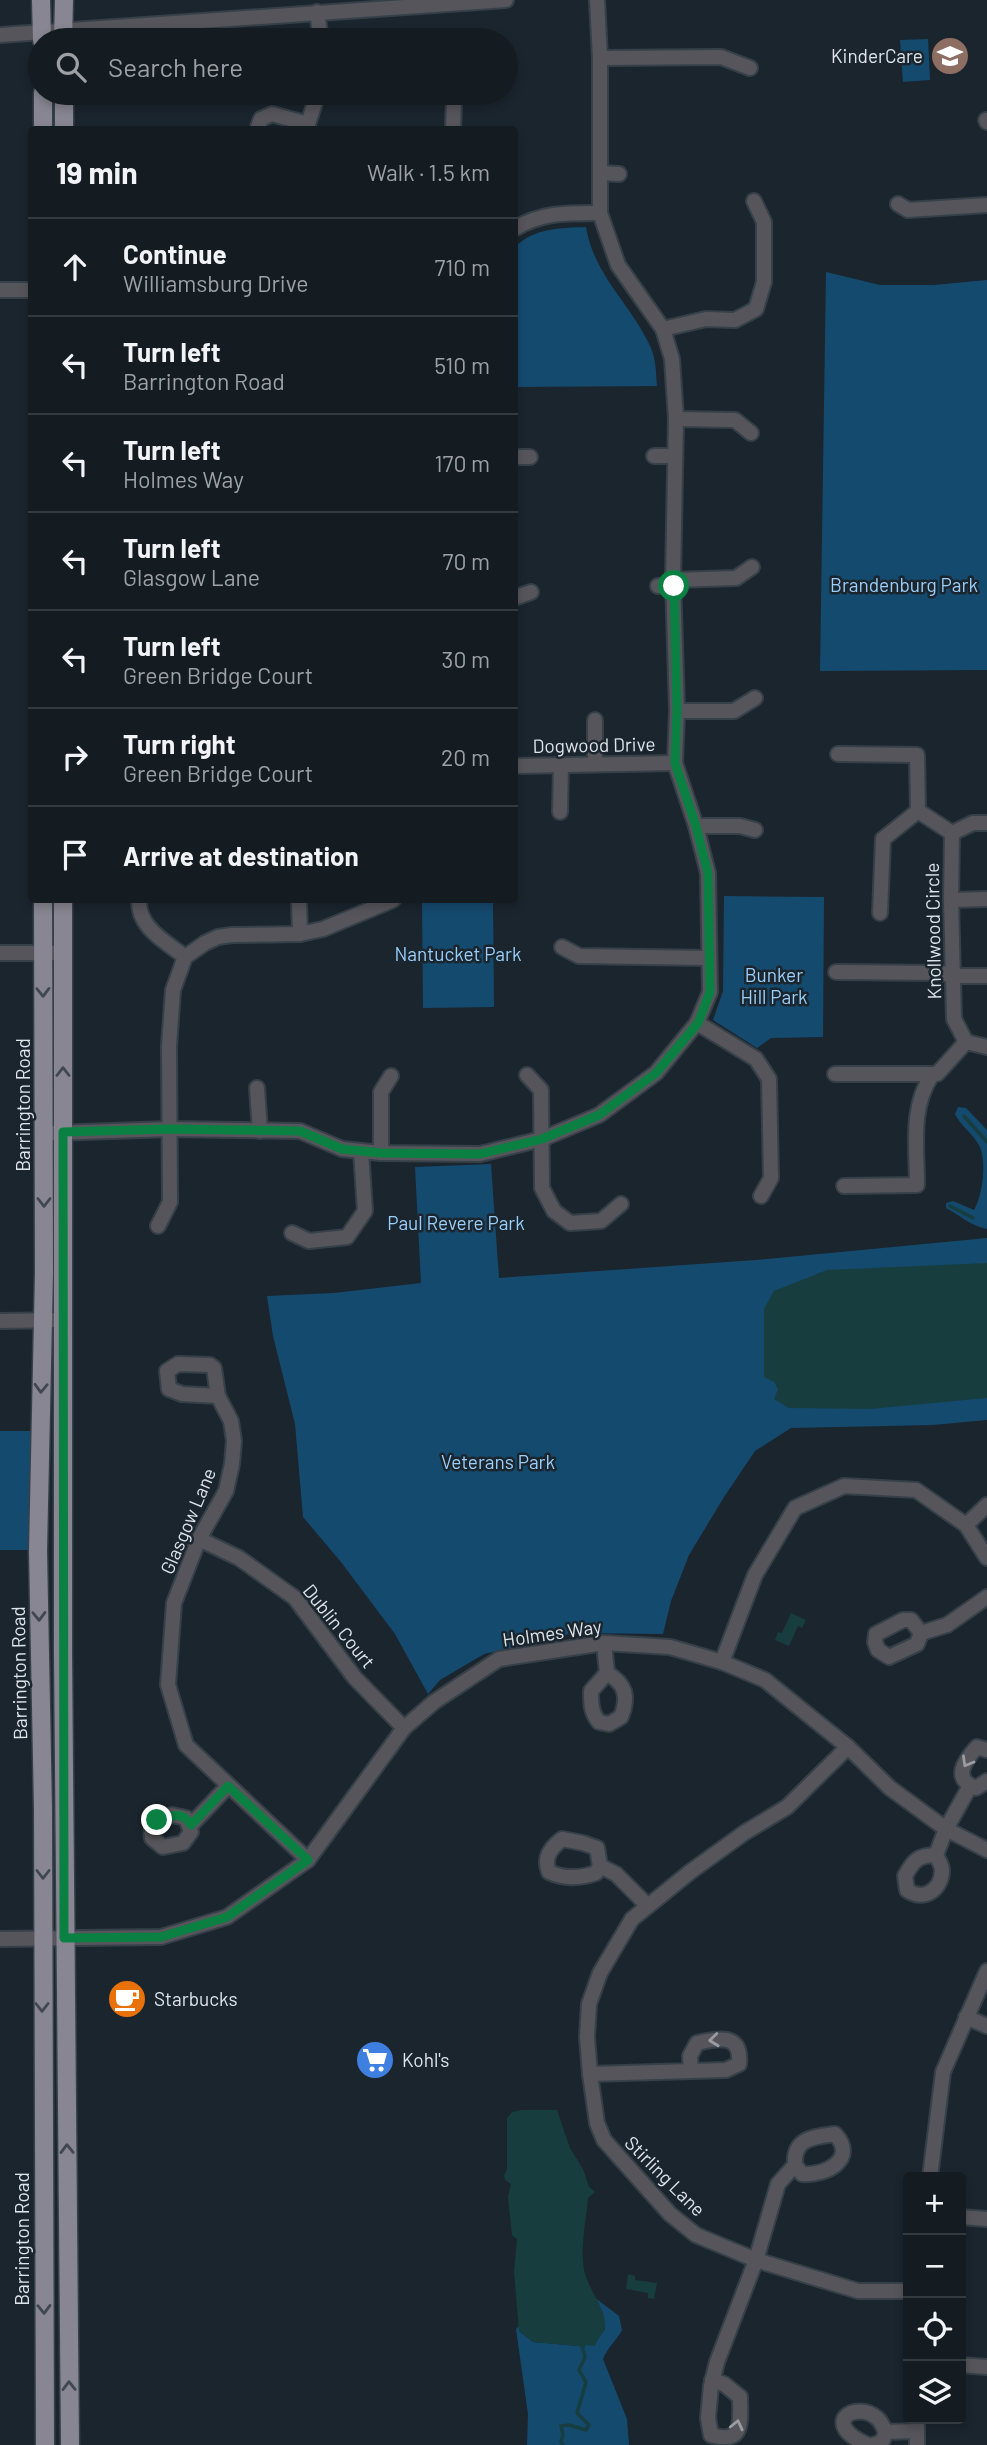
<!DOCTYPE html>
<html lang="en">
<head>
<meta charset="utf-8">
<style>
  body { margin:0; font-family:Barlow,sans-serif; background:#1d252a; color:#f1f3f6 }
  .controls { position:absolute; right:21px; bottom:21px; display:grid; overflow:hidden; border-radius:7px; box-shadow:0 4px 10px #0003 }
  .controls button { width:63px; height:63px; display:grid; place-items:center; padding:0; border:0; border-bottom:2px solid #333a40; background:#141c22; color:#f1f3f6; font:35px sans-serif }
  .stop { position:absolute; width:21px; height:21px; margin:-16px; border:5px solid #0b8043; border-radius:50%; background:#fff }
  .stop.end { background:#0b8043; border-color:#fff; box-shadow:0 2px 7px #0008 }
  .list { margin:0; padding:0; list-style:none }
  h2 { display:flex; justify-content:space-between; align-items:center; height:91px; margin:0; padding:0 28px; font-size:30px }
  h2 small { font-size:23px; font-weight:400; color:#9da1a5 }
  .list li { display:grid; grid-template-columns:46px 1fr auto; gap:21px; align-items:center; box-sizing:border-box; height:98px; padding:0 28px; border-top:2px solid #333a40 }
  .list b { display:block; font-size:26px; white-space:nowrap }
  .list p { margin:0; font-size:23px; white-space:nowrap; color:#9da1a5 }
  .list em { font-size:23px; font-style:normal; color:#9da1a5 }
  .icon { flex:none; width:38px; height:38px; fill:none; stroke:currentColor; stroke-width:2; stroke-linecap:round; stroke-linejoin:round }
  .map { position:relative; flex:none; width:987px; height:2445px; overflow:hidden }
  .search { position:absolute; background:#141c22; box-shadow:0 4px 10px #0003; left:28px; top:28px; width:490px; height:77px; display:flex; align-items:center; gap:18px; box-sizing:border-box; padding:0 24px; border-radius:38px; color:#9da1a5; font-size:26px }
  .panel { position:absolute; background:#141c22; box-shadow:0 4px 10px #0003; left:28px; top:126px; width:490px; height:777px; border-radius:7px }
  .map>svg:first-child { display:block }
</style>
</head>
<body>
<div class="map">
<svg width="987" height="2445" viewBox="0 0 987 2445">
  <rect width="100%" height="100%" fill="#1b252e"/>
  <g fill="#154a6f">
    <polygon points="928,39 930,80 903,82 900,40"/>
    <path d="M586,227C594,276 632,305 651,348C656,360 656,373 657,386L515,387V247C534,228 560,228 586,227Z"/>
    <polygon points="826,272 880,285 934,285 987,280 987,670 820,671"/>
    <polygon points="724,896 824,897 823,1037 771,1038 757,1048 713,1020 723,991"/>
    <polygon points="426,900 493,900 494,1007 423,1008 422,902"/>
    <path d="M958,1107L966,1108L987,1130V1229C971,1226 961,1216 946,1208V1203L953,1201L974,1210C983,1195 987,1160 979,1145C972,1133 961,1126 955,1114Z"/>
    <polygon points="491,1164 499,1278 756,1260 987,1238 987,1420 933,1425 791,1428 755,1451 724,1497 689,1555 671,1601 663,1634 574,1633 484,1654 440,1680 428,1694 395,1634 341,1562 303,1517 295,1424 273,1336 267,1296 334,1293 421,1283 415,1167"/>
    <rect x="0" y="1431" width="36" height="119"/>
    <path d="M594,2297L619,2316L622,2330C616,2341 607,2348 603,2359L627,2419L629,2445H527L528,2414L516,2329L519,2326V2331L533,2342L579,2346L597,2340L605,2329L603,2313Z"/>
  </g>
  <g fill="#173d3f">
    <polygon points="987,1263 987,1398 870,1409 789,1408 774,1399 778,1389 774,1382 764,1377 764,1309 774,1291 827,1270"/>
    <polygon points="791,1613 806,1620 802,1628 798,1626 789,1646 775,1640 778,1632 782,1633"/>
    <path d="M522,2110H557L570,2148L583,2169L589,2187L595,2192L588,2198C586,2222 580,2247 584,2270C588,2290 606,2307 605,2327C604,2333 597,2339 595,2346L586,2345L583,2350L579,2346L533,2342L519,2331L514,2272L517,2239L512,2235L508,2197L511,2184L505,2180L504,2175L507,2170V2118L512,2112Z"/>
    <polygon points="628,2274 635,2276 635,2280 657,2283 654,2299 648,2298 648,2293 626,2289"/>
  </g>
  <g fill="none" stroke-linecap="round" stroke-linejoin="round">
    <g stroke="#173d3f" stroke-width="3.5">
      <polyline points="964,1116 987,1142"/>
      <polyline points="950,1206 973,1218"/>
      <polyline points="563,2445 561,2441 563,2435 561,2426 569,2425 586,2430 589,2425 577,2413 586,2382 579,2370 585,2357 583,2350"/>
    </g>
    <defs>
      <g id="minor">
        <polyline points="317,12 321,40"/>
        <polyline points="0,35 506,0"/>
        <polyline points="600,58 721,57 750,68"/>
        <polyline points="986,120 987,122"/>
        <polyline points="257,130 261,119 272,114 308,124"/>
        <polyline points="306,130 318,93"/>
        <polyline points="453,130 454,100 458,93"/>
        <polyline points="601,173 619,174"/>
        <polyline points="898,204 908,210 987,205"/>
        <path d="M514,229C542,212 568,213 600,213"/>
        <polyline points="0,290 32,290"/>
        <polyline points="663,329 706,319 735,320 756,309 764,282 764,222 754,201"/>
        <polyline points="676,419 735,420 751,433"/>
        <polyline points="654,456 675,456"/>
        <polyline points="514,457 530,457"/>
        <polyline points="673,580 736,578 752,567"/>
        <polyline points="658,586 674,585"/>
        <polyline points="514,598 531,592"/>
        <polyline points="677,711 734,711 755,698"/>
        <polyline points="595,720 595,763"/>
        <polyline points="838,754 917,755 918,811"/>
        <polyline points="514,766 675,763"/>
        <polyline points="918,811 952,833"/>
        <polyline points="560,812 561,766"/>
        <polyline points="696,826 740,826 755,830"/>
        <polyline points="952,833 951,900 954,1019 966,1042 987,1047"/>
        <polyline points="952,833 973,823 987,823"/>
        <path d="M139,900C138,928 165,941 185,957"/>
        <polyline points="299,900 300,934"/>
        <polyline points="951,900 987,899"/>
        <polyline points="880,913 883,839 918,811"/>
        <polyline points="562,947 579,956 709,958"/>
        <polyline points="0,953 63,953"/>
        <polyline points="836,972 942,973 953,976 987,976"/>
        <polyline points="697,1023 756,1059 769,1079 771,1178 761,1196"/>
        <polyline points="835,1074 937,1074 966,1042"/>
        <polyline points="527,1075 541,1090 542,1188 554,1211 570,1223 601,1221 621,1204"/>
        <polyline points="257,1088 260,1131"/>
        <polyline points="53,1133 170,1129 300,1131 342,1149 381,1153 480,1154 542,1139 599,1115 656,1073 697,1023 710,992 708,873 696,826 675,763 677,711 673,580 676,419 672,359 663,329 618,265 600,213 600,58 597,0"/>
        <polyline points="381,1153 381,1092 391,1076"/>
        <path d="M844,1186L917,1185C917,1147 910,1107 932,1075"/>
        <polyline points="158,1226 170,1202 169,1046 173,990 185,957 205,943 218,937 232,935 300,934 323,929 393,900"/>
        <polyline points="292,1233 309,1241 347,1237 365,1211 361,1151"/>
        <polyline points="0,1321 63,1320"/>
        <polygon points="178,1364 210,1365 214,1368 218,1396 182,1394 169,1389 167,1371"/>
        <polyline points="218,1396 231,1421 234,1441 232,1464 226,1491 199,1539 174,1603 168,1685 186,1745 308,1860"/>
        <polyline points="966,1525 987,1505"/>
        <polyline points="199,1539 239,1558 295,1598 355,1678 404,1728"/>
        <polygon points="903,1620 911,1620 921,1633 917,1644 889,1657 878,1650 875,1642 876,1634"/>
        <polyline points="921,1633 947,1625 987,1597"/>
        <polyline points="604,1643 607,1673"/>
        <polyline points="722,1662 755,1575 795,1508 844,1486 916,1490 966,1525 987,1558"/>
        <path d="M607,1673C626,1684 629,1697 621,1717L609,1724L599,1722C591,1713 591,1703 591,1691Z"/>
        <polyline points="848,1747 787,1807 744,1833 690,1872 632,1919 600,1973 589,2004 587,2037 590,2074 597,2123 604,2140 670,2214 696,2235 756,2260 858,2291 908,2291"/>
        <path d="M987,1750L977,1747C964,1761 952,1779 976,1788L987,1781"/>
        <path d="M172,1815L186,1818L191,1832L183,1843L163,1847L152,1838C149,1823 159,1819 172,1815Z"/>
        <polyline points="191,1825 228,1786"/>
        <path d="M562,1839L583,1843L597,1848L600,1866L596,1873C581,1878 564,1879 549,1872C543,1857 551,1848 562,1839Z"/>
        <path d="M936,1855C918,1855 913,1861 905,1876L907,1890C923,1902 942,1890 942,1870C942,1865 938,1860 936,1855L946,1829L970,1786"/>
        <polyline points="600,1866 616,1874 647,1905"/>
        <polyline points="0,1939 161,1937 227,1917 308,1860 404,1728 434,1702 499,1659 604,1643 670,1647 722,1662 765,1680 848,1747 890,1788 946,1829 987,1850"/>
        <polyline points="966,2017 987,2026"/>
        <path d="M590,2074L726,2070L739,2064C742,2033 718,2038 697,2043L690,2056L691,2071"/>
        <polyline points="930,2177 943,2072 987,1971"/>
        <polyline points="961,2217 987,2219"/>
        <polyline points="961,2365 987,2367"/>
        <path d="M712,2380L724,2384L740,2397C740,2421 745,2445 711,2435L708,2418L711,2386L717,2362L756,2260L778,2184L795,2165C793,2138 813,2137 835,2134C858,2159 826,2176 802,2174L795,2165"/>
        <polyline points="886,2432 916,2431"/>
        <path d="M868,2445C818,2423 856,2400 877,2418C881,2421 883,2427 886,2432L882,2442L873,2445"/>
        <polyline points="917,2445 917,2419"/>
      </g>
      <g id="major">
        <polyline points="41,0 42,40"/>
        <polyline points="63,40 64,0"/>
        <polyline points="43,93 43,130"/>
        <polyline points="64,93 64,130"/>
        <polyline points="43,900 44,1273 38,1551 43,1809 45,2445"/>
        <polyline points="63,900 63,1653 70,2445"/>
      </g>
    </defs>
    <use href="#minor" stroke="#364048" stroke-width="18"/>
    <use href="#major" stroke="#364048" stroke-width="21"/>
    <use href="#minor" stroke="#56555b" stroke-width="14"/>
    <use href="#major" stroke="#878692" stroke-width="18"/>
  </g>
  <defs><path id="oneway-chevron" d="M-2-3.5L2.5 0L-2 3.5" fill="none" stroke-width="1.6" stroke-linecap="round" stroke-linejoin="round" transform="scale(1.75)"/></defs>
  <g stroke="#414751">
    <use href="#oneway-chevron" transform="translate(43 992) rotate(89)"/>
    <use href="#oneway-chevron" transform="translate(63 1072) rotate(-90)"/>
    <use href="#oneway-chevron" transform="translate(44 1202) rotate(90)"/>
    <use href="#oneway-chevron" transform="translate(41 1388) rotate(92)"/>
    <use href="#oneway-chevron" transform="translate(39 1616) rotate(89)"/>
    <use href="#oneway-chevron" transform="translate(43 1874) rotate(90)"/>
    <use href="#oneway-chevron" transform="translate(42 2007) rotate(90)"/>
    <use href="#oneway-chevron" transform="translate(67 2149) rotate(-91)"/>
    <use href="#oneway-chevron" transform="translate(44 2309) rotate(89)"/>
    <use href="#oneway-chevron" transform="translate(69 2386) rotate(-91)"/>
  </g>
  <g stroke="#9a9ca2">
    <use href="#oneway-chevron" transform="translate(967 1762) rotate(120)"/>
    <use href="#oneway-chevron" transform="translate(714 2040) rotate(174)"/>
    <use href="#oneway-chevron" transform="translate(737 2425) rotate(-77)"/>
  </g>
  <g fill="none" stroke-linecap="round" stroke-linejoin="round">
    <path stroke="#0b8043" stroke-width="9" d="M157,1820C170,1816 183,1810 191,1825L228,1786L308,1860L227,1917L161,1937L64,1938L63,1132L170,1129L300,1131L342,1149L381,1153L480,1154L542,1139L599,1115L656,1073L698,1023L710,992L708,873L696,826L675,763L677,711L674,586"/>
  </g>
  <defs>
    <symbol id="school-disc" viewBox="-11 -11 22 22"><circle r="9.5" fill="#8d6e63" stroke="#1b252e"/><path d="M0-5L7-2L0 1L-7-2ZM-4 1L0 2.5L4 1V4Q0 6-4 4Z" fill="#fff"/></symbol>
    <symbol id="cafe-disc" viewBox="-11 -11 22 22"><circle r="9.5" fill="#e8710a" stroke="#1b252e"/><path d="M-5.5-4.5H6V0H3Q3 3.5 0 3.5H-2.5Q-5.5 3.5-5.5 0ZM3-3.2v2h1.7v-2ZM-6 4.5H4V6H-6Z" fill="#fff"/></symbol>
    <symbol id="supermarket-disc" viewBox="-11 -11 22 22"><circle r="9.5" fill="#3f7fe0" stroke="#1b252e"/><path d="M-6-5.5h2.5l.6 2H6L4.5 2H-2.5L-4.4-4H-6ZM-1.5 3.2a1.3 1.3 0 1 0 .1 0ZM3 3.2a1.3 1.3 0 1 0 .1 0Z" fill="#fff"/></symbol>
  </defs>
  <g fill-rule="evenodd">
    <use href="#school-disc" x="928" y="34" width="44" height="44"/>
    <use href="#cafe-disc" x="105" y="1977" width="44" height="44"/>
    <use href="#supermarket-disc" x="353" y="2038" width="44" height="44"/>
  </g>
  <g text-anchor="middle" stroke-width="5" stroke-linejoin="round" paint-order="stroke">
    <g font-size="19" fill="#dde4ea" stroke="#1b252e" text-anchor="start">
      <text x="923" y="63" text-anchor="end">KinderCare</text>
      <text x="154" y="2006">Starbucks</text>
      <text x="402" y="2067">Kohl's</text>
    </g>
    <g font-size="19" fill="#99cefa" stroke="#1b252e">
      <text x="904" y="592">Brandenburg Park</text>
      <text x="458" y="961">Nantucket Park</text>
      <text x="774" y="982">Bunker<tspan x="774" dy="22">Hill Park</tspan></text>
      <text x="456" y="1230">Paul Revere Park</text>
      <text x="498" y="1469">Veterans Park</text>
    </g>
    <g font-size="19" fill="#dde4ea" stroke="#1b252e">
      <text transform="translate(594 745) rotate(-1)" y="7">Dogwood Drive</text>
      <text transform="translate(933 931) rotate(-91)" y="7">Knollwood Circle</text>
      <text transform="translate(23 1105) rotate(-90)" y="7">Barrington Road</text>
      <text transform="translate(188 1521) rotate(-67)" y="7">Glasgow Lane</text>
      <text transform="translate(339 1626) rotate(51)" y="7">Dublin Court</text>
      <text transform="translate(552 1633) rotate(-8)" y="7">Holmes Way</text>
      <text transform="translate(19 1673) rotate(-91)" y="7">Barrington Road</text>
      <text transform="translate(665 2176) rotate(45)" y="7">Stirling Lane</text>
      <text transform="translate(22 2239) rotate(-90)" y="7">Barrington Road</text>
    </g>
  </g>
</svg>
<div class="controls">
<button>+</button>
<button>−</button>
<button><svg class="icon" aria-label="locate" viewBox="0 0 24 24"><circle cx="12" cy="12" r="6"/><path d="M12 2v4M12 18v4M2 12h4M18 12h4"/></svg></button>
<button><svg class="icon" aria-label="layers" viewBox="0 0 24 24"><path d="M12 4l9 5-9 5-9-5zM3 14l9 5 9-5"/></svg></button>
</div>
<div class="stop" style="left:674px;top:586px"></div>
<div class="stop end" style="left:157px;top:1820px"></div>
<div class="search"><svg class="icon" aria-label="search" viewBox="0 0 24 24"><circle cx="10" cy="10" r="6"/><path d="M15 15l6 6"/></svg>Search here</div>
<section class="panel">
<h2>19 min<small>Walk · 1.5 km</small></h2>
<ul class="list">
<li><svg class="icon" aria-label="ahead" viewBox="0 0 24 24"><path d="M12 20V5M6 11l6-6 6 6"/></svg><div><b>Continue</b><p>Williamsburg Drive</p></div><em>710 m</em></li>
<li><svg class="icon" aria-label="left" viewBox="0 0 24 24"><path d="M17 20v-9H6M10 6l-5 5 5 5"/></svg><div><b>Turn left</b><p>Barrington Road</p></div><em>510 m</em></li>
<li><svg class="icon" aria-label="left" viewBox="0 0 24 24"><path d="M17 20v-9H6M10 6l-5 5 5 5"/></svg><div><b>Turn left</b><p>Holmes Way</p></div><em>170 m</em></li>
<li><svg class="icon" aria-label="left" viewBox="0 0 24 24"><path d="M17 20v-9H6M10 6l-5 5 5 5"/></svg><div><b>Turn left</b><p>Glasgow Lane</p></div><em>70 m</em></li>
<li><svg class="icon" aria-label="left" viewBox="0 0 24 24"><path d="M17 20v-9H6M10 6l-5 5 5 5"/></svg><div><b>Turn left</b><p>Green Bridge Court</p></div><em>30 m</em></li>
<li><svg class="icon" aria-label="right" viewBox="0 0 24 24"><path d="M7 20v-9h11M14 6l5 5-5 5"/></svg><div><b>Turn right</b><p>Green Bridge Court</p></div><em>20 m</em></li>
<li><svg class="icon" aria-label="arrive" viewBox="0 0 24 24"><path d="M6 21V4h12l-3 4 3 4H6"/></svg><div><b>Arrive at destination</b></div></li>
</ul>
</section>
</div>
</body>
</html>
